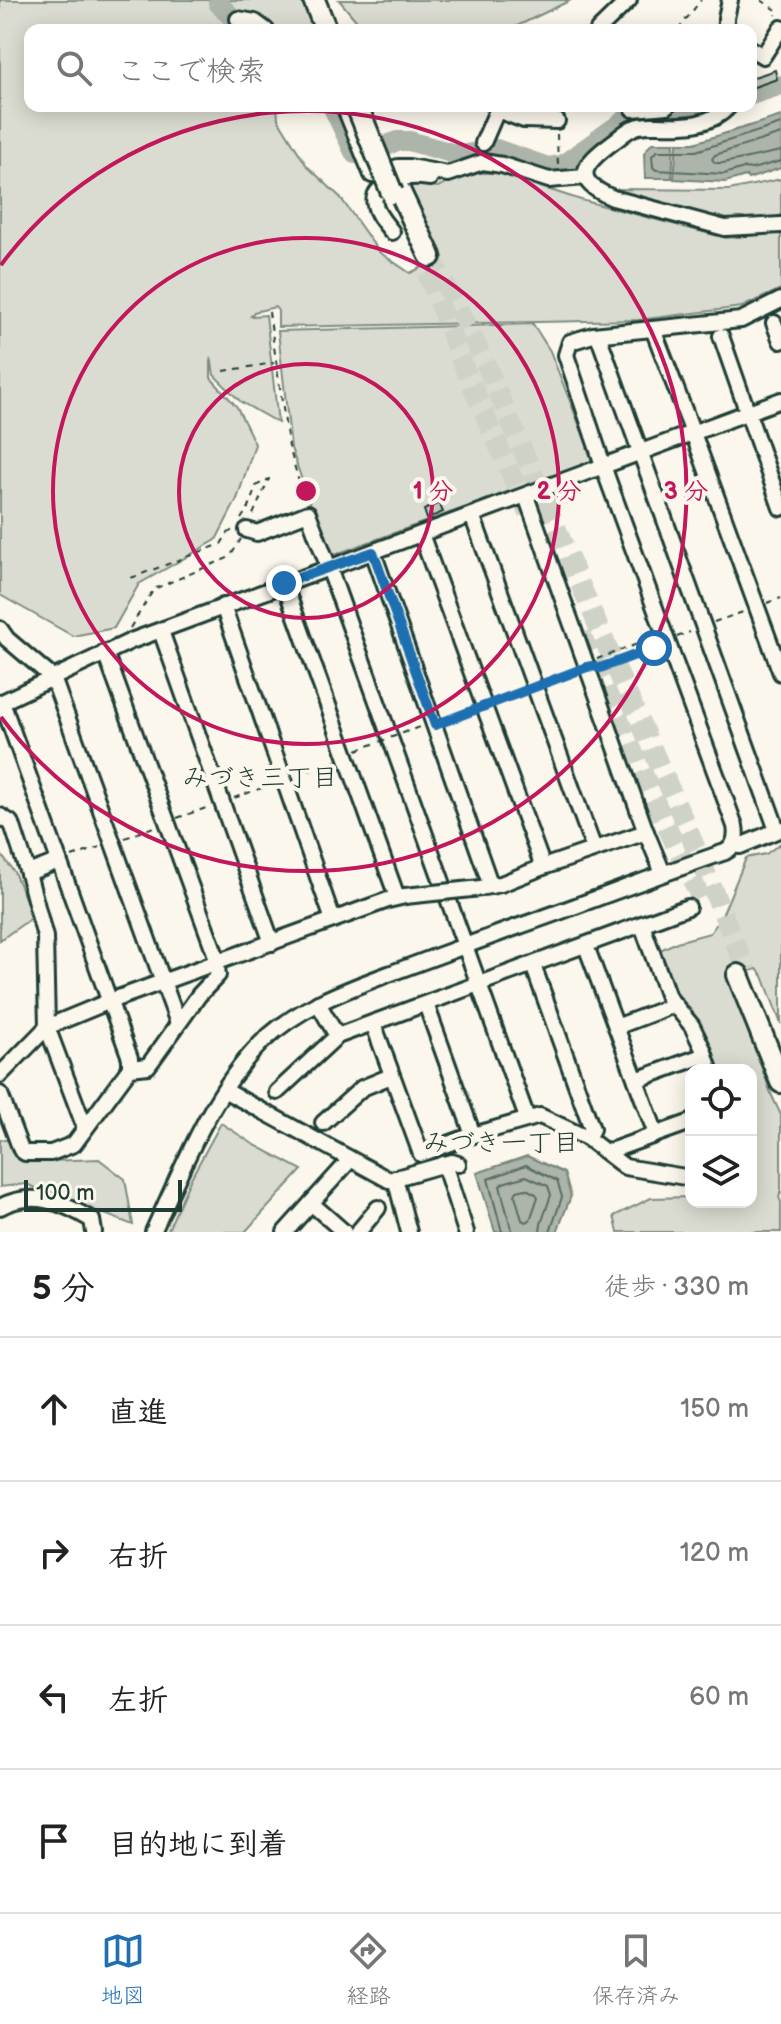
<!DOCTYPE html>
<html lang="ja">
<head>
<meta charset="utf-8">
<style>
  body { margin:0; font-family:"Balsamiq Sans","Klee One",sans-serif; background:#f2f2f2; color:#222 }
  .controls { position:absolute; right:24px; bottom:24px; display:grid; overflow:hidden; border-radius:16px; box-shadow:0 4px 20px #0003 }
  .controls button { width:72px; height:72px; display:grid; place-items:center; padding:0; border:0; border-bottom:2px solid #e0e0e0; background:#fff; color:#222; font:40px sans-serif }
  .scale { position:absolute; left:24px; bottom:20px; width:158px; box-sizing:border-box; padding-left:8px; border:4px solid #1f3d34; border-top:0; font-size:22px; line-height:28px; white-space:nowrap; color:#1f3d34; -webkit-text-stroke:6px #fbf7ec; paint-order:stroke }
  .stop { position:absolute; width:24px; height:24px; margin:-18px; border:6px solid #1f6fb2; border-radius:50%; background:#fff }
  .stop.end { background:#1f6fb2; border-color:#fff; box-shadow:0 2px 8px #0008 }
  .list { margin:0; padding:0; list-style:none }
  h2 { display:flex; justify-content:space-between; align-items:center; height:104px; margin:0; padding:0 32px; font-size:34px }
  h2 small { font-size:26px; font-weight:400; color:#767676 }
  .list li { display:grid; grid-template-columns:52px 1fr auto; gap:24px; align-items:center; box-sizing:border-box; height:144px; padding:0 32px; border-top:2px solid #e0e0e0 }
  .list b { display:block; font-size:30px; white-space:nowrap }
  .list em { font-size:26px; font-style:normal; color:#767676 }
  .icon { flex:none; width:44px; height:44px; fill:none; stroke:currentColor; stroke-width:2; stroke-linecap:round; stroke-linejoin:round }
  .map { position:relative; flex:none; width:781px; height:1232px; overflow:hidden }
  .search { position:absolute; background:#fff; box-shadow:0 4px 20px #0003; left:24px; right:24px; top:24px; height:88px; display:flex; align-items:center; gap:20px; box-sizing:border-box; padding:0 28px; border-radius:16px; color:#767676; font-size:30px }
  .sheet { height:680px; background:#fff }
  nav { display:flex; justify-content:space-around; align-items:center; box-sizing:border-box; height:112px; border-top:2px solid #e0e0e0; background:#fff; font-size:22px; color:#767676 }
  nav a { display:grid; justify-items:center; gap:4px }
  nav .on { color:#1f6fb2 }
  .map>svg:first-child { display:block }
</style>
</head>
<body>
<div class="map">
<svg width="781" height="1232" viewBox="0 0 781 1232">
  <rect width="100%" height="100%" fill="#fbf7ec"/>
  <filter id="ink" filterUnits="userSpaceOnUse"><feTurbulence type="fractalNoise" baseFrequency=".0125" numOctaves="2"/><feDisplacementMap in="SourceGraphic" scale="16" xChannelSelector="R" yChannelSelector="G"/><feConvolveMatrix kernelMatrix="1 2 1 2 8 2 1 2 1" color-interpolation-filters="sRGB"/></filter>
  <g filter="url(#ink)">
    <g fill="#dbdcd1" stroke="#7d8c82" stroke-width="2">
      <polygon points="0,0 308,0 315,24 313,30 30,30 30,106 277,106 278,119 307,166 340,197 379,252 410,273 443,257 407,184 438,187 463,173 498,173 581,200 726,238 781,232 781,289 742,307 638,320 278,327 278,311 275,307 254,312 251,316 266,315 278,423 241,402 214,375 211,357 211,378 237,407 255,444 237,499 216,540 139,584 114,628 73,636 0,595"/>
      <polygon points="339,0 571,0 509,30 380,30 360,25"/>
      <polygon points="781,179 781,220 727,222 616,192 617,189 729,190"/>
      <polygon points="533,324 550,351 592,457 590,462 336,554 326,550 291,448 278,331"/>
      <path d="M781,843V1024L763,976L757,969L731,976L739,1005L772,1096L781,1115V1193L779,1197L781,1202V1232H618L614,1216L651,1198L691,1197V1202H751C751,1190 755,1181 751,1170V1070H715L697,1021L677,993L660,950L677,942L710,933L721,918L746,858L766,854Z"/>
      <polygon points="0,853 14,872 33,917 0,940"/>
      <polygon points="221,1123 253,1144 302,1170 245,1232 167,1232 191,1178"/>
      <polygon points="0,1139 11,1141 14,1151 25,1162 99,1159 125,1179 133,1225 26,1184 0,1187"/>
    </g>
    <g fill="#adb4aa" stroke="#74847b" stroke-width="2">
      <polygon points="781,116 781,168 748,179 746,176 725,182 674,179 677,143 694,143"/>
      <polygon points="652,143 674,143 672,178 645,178 644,153"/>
      <polygon points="527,1156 564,1173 571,1196 557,1232 495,1232 477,1173"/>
    </g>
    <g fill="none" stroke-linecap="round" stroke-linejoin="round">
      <g stroke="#586d63" stroke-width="2">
        <polyline points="781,124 696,151 657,151 652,156 653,167 656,170 724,174 744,168 752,169 781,161"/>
        <polyline points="781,134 715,155 712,159 715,163 723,163 781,151"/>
        <polygon points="526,1189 536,1194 538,1197 530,1220 526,1222 522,1220 515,1195 517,1191"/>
        <polyline points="502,1232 488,1179 526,1165 557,1181 562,1197 550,1232"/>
        <polyline points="512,1232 500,1186 503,1183 526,1176 548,1186 551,1195 541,1224 540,1232"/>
      </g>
      <g stroke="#adb4aa" stroke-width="20">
        <polyline points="218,3 244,30"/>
        <polyline points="751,95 781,85"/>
        <polyline points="332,106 355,154 371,152 397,141 409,141 459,155 496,149 548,167 562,165 633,114 685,115 714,106"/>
      </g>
    </g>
    <g fill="#c4c9be" stroke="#1f3d34" stroke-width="2">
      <polygon points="775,70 777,79 751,88 751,78"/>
      <polygon points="439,503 443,512 427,519 424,510"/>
    </g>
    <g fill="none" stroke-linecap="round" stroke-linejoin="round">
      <g stroke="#cfd2c7" stroke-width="20" stroke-dasharray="20 10" stroke-linecap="butt">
        <polyline points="430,256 458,308 488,369 620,677 686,825 747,972"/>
        <polyline points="427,273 465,370 528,513"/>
        <polyline points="581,634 660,812 705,907"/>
      </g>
      <defs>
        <g id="minor">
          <polyline points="238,19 255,22 266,30"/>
          <polyline points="598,30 629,0"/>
          <polyline points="726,30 726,18 730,0"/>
          <polyline points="751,49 763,56 781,28"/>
          <polyline points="344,106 372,175 398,167 409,167 448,174 483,162 502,165 549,180 585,177"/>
          <path d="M729,106C711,126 684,126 658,125C650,125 641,124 633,128C626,131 619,138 613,142C582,165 571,180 613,198L725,228L781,225"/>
          <polyline points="633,109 667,106"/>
          <polyline points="497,110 524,120 557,121"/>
          <polyline points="483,143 499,106"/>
          <path d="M392,232C386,224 377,215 375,205C370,188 397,178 410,177C417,176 423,177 430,178"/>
          <polyline points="774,323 781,341"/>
          <polyline points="653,329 693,433 781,673"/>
          <polyline points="598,335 777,830"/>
          <polyline points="721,336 781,508"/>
          <polyline points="526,496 646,832 663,873"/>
          <polyline points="472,515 594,849"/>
          <polyline points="421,534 543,867"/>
          <polyline points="373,552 491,886"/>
          <polyline points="284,583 397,897"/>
          <polyline points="223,606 333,920"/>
          <polyline points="0,629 7,639 53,678 178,1023"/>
          <polyline points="161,631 272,943"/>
          <polyline points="2,702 130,1058 130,1068"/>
          <polyline points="0,703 131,641 329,568 308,513 257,533 247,530"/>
          <polyline points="0,816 10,822 13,827 28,873 45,937 47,1027 85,1128"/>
          <polyline points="733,845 740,846 781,829"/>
          <polyline points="28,873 59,861"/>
          <polyline points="484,887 501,884 543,867 646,832"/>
          <polyline points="642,925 668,997 692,1026 703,1049 710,1070"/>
          <polyline points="586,946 656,1134"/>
          <polyline points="533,965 592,1129 587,1138"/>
          <polyline points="318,1003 337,1036 688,907"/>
          <polyline points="426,1004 473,1135"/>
          <polyline points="373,1023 421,1154 473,1135 540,1116 587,1138 625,1167 691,1178"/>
          <polyline points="616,1027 674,1005"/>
          <polyline points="0,1075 47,1027 110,1001 388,900 405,896"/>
          <polyline points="636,1080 705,1055"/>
          <polyline points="224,1090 389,1180 452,1162 458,1164"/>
          <polyline points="277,1092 337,1036"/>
          <polyline points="0,1094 21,1150 25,1153 51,1153 74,1144 130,1068 148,1066 199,995 218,975 215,953 105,652"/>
          <polyline points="527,1118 329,568 781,400"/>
          <polyline points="323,1123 362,1088 391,1076"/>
          <polyline points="607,1152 691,1122"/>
          <polyline points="444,1164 466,1232"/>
          <polyline points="395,1178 409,1232"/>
          <polyline points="311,1203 344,1232"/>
          <path d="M0,1207C33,1190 62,1202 92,1220L94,1232"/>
          <path d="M153,1232C182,1169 212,1092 261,1043C298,1007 346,990 394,972C434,957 473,943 514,928C584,904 654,876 725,852C735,847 737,837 735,826L608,480L566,355L570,342L593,335L741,320L781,300"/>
          <polyline points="285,1232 350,1160"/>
          <polyline points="358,1232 378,1208"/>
        </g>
        <g id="highway">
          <polyline points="314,0 326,30"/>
          <polyline points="399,190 430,256"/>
          <polyline points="738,975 781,1082"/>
        </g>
      </defs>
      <use href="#minor" stroke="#1f3d34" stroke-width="20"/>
      <use href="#highway" stroke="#1f3d34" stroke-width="26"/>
      <g stroke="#1f3d34" stroke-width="2" stroke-dasharray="6 6" stroke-linecap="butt">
        <polyline points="761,0 778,11 776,15"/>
        <polyline points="678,30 701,0"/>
        <polyline points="557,134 558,167"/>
        <polyline points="269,312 288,443 304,500"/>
        <polyline points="224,371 274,363"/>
        <polyline points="241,519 249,507 256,486 269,479 251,519"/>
        <polyline points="131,578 221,544 228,533 236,528"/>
        <polyline points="767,603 781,598"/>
        <polyline points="714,622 746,611"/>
        <polyline points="130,628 154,589 230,557 241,539"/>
        <polyline points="677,637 690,632"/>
        <polyline points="597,659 651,639 655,644 654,648 600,668"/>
        <polyline points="548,683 575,672"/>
        <polyline points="496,703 523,692"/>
        <polyline points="447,721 471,712"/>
        <polyline points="298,775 337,761"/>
        <polyline points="234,798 273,784"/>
        <polyline points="177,818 209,807"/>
        <polyline points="125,838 156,826"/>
        <polyline points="72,857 100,847"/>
      </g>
      <use href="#minor" stroke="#fbf7ec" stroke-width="14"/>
      <use href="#highway" stroke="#fbf7ec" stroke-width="20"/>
      <defs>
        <polyline id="minor-bridge" points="405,896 481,888"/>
        <polyline id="highway-bridge" points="357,106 392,193"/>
      </defs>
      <use href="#minor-bridge" stroke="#1f3d34" stroke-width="20" stroke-linecap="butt"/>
      <use href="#highway-bridge" stroke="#1f3d34" stroke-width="26" stroke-linecap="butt"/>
      <polyline stroke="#1f3d34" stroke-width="2" stroke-dasharray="6 6" stroke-linecap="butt" points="357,750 422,726"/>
      <use href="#minor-bridge" stroke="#fbf7ec" stroke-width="14"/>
      <use href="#highway-bridge" stroke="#fbf7ec" stroke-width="20"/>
    </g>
  </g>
  <g fill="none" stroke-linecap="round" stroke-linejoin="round" filter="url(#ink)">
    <polyline stroke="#1f6fb2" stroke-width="10" points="284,583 373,552 435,725 587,667 592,666 600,668 654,648"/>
  </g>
  <g fill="none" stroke="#c2185b" stroke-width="4">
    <circle cx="306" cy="491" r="127"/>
    <circle cx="306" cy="491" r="253"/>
    <path d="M1 265A380 380 0 1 1 1 717"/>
  </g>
  <g text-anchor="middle" stroke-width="8" stroke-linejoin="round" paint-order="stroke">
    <g font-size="26" fill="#1f3d34" stroke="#fbf7ec">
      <text x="260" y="786">みづき三丁目</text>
      <text x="501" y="1151">みづき一丁目</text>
    </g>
  </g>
  <circle cx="306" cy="491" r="12" fill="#c2185b" stroke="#fbf7ec" stroke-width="4"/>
  <g font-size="24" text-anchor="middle" font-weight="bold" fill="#c2185b" stroke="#fbf7ec" stroke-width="8" stroke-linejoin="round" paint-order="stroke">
    <text x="433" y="499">1 分</text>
    <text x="559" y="499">2 分</text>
    <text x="686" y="499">3 分</text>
  </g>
</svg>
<div class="controls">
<button><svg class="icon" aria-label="locate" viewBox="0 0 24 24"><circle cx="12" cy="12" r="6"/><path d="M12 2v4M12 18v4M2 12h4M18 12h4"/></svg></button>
<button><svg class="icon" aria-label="layers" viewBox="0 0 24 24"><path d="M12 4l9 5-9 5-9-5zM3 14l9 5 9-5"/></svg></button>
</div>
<div class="scale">100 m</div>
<div class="stop" style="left:654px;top:648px"></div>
<div class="stop end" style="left:284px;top:583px"></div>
<div class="search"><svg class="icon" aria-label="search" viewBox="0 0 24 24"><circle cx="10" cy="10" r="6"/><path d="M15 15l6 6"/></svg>ここで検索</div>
</div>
<section class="sheet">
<h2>5 分<small>徒歩 · 330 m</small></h2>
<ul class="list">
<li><svg class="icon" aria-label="ahead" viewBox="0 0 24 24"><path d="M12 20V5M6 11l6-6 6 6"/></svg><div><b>直進</b></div><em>150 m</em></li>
<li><svg class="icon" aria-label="right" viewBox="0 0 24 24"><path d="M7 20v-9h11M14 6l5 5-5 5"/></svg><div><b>右折</b></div><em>120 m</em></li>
<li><svg class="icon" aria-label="left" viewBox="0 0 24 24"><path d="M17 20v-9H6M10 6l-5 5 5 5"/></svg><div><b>左折</b></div><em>60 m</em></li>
<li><svg class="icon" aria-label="arrive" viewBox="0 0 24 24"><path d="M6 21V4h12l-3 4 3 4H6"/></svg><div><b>目的地に到着</b></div></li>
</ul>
</section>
<nav>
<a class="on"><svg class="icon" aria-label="map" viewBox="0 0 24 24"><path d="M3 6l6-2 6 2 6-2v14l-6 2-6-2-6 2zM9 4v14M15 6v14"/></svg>地図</a>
<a><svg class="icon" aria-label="directions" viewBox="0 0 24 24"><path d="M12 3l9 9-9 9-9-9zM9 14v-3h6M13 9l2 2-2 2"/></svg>経路</a>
<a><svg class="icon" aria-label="saved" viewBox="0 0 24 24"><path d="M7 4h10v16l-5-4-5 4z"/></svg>保存済み</a>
</nav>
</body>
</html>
